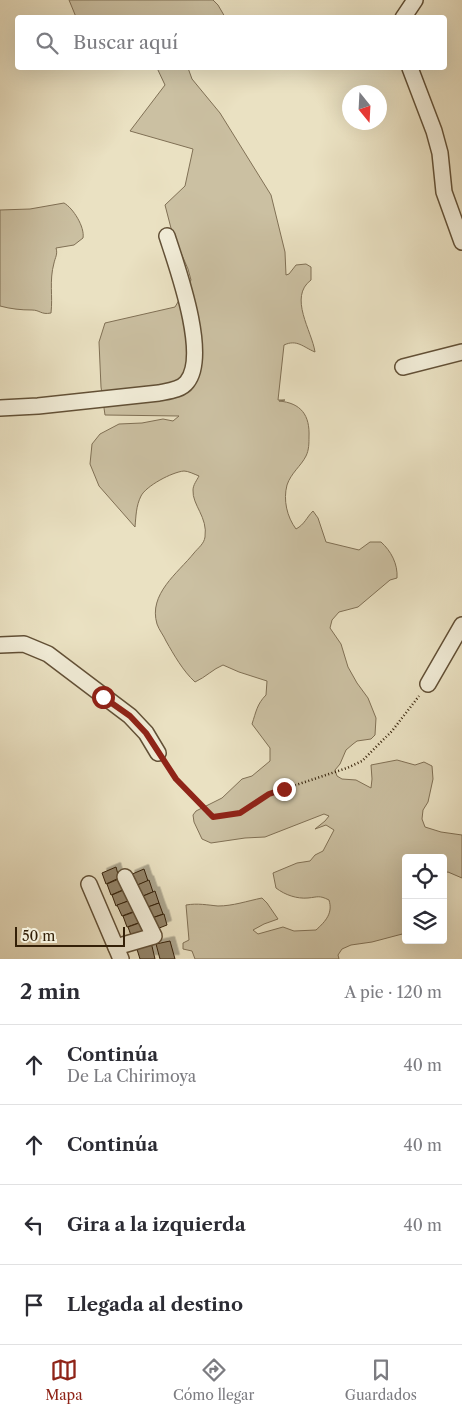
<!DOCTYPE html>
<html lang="es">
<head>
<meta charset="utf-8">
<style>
  body { margin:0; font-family:"Libre Caslon Text",serif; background:#f7f7f7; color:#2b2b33 }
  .controls { position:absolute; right:15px; bottom:15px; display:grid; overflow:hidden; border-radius:5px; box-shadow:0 5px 20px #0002 }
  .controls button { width:45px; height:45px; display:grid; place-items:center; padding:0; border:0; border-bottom:1px solid #e1e1e2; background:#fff; color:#2b2b33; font:25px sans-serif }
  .compass { position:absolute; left:342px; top:85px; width:45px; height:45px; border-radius:50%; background:#fff; box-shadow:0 5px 20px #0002; rotate:162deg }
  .scale { position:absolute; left:15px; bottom:12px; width:110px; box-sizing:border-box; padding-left:5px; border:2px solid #342008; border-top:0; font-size:14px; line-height:18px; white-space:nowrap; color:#342008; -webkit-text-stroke:4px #f1ecd7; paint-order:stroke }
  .stop { position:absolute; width:15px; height:15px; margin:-11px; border:4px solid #8f2418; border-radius:50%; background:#fff }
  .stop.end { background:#8f2418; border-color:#fff; box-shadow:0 1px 5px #0008 }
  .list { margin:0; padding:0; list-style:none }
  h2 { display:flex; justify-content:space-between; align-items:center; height:65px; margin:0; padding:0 20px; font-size:21px }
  h2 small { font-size:16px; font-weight:400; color:#7c7c81 }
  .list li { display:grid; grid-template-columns:32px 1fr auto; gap:15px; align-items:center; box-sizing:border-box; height:80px; padding:0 20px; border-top:1px solid #e1e1e2 }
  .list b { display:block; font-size:19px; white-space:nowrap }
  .list p { margin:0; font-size:16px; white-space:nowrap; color:#7c7c81 }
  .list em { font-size:16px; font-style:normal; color:#7c7c81 }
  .icon { flex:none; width:28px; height:28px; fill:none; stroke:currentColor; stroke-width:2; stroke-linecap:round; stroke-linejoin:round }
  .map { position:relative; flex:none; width:462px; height:959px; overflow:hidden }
  .search { position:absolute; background:#fff; box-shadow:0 5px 20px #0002; left:15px; right:15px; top:15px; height:55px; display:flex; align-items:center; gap:12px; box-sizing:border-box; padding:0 18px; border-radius:5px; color:#7c7c81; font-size:19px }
  .sheet { height:385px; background:#fff }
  nav { display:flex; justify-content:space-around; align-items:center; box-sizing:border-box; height:70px; border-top:1px solid #e1e1e2; background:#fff; font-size:14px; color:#7c7c81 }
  nav a { display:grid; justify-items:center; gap:2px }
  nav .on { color:#8f2418 }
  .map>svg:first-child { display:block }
</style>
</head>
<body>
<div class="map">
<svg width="462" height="959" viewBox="0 0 462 959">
  <defs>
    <filter id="shadow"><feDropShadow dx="4.5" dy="-4.5" stdDeviation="0" flood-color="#0004"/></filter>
  </defs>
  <rect width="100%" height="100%" fill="#eae1c2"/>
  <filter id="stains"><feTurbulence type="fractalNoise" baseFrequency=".004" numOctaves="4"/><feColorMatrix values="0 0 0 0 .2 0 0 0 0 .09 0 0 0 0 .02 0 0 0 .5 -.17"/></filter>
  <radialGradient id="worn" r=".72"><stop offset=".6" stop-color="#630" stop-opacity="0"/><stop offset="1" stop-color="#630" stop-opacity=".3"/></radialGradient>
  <g fill="#cbc0a2" stroke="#807055">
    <polygon points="69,0 213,0 218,5 225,17 76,17"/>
    <path d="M157,68H188L192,79L220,113L271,195L285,252L286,275L289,274L296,265L306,264L311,267V280C288,297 312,331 315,352C303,347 297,339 284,345L278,400H285L279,401C301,403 310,415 309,437C309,443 309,450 306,456C301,466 291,473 287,485C283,500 287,517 296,529C305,524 306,518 313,511L318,518L326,542L359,550L370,542H381C391,551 398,564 397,578L390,580L358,607L339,612L332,620L330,628L341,644L348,667L357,683L368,698L376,718L375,735L371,739L357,741L353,744L346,750L340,764L335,770L337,776L342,779L356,780L371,788L372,779L371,765L397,760L415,765L424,762L432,766L433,779L428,802L423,810L422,819L425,827L441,832L462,835V878L448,872L443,873V858H406V933L372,942L351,945L342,949L338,955L339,959H195L192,951L183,949V943L189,940L186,905C198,903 207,905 218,906C233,906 247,901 262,898L267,903L278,919L264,924L253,930L258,934L283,927L294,931L316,930C326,921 333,913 329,900C319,895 318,897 308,898C297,899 285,895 276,888L273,873L297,863L310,861L315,855L323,851L334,830L326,825L315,829L325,821L329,816L324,814L265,837L245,838L211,843L202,839L194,822L193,815L196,811L222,798L242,779L252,776L270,761V748L252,724C256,712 257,704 266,695L267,681L239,672L223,665C213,669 206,677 195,682C183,671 174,655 166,641C164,636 159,630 157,624C148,594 178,573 194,553C198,548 204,544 205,537C208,517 192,505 193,490C193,485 197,480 199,476C194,474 188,471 184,471C172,472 146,486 141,496C136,506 136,516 135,527L99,486L90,464L92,444L100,434L119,424L142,423L163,419L173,421L179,416L105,415L101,387L99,342L105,323L175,307L191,280L188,269L172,232L165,205L185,186L193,149L130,131L165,85Z"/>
    <path d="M64,203C73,208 85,227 83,238L74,245L56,248C58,254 55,258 54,263C49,281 53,296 51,313C41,315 40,310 32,310C21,310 11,309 0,306V210L30,209Z"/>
  </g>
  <g fill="#938469" stroke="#342008" filter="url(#shadow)">
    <polygon points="116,867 119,878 106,884 102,873"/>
    <polygon points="144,869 148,881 135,886 130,875"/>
    <polygon points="121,878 125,889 111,895 107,884"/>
    <polygon points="149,880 153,892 140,897 135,886"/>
    <polygon points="126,889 130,900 116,906 112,895"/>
    <polygon points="155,891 159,903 145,908 141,897"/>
    <polygon points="131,900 135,911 122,916 117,905"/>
    <polygon points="159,903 163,914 149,919 145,908"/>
    <polygon points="137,911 141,922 127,927 123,916"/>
    <polygon points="164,914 167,925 154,930 149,919"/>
    <polygon points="142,922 146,933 132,938 128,927"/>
    <polygon points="170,941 175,959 160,959 156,944"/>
    <polygon points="151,942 155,959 140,959 136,946"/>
  </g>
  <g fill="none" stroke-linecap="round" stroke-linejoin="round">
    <defs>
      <g id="minor">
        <polyline points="403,18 415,0"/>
        <polyline points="410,68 434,131 440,153 444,192 462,242"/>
        <polyline points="403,367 462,352"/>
        <path d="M0,408L38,406L159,393C169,391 181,390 187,382C209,355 177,267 167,236"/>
        <polyline points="0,645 24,644 48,654 130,716 146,733 158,753"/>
        <polyline points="428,684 462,625"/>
        <polyline points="89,884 121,959"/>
        <polyline points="116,947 154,936 125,877"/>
      </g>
    </defs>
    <use href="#minor" stroke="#625036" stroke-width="18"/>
    <polyline stroke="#342008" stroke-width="2.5" stroke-dasharray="1 2.5" stroke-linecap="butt" points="165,764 176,779 213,817 240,813 269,794 347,768 362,761 392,731 419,696"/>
    <use href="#minor" stroke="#f1ecd7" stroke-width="15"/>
  </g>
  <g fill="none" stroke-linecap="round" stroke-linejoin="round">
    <polyline stroke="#8f2418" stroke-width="6" points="103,697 130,716 146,733 176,779 213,817 240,813 269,794 284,789"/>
  </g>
  <rect width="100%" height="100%" filter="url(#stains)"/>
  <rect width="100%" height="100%" fill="url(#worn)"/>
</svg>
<div class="controls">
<button><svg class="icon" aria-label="locate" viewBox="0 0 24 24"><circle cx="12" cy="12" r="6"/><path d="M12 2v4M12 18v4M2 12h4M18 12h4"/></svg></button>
<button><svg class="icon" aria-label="layers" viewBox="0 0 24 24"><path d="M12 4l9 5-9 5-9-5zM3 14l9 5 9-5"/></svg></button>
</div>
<svg class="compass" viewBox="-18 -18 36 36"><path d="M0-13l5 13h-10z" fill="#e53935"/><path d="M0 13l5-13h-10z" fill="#7c7c81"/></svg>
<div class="scale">50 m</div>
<div class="stop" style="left:103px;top:697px"></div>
<div class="stop end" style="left:284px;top:789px"></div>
<div class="search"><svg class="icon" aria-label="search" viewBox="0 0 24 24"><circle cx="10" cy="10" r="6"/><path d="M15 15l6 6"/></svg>Buscar aquí</div>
</div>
<section class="sheet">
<h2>2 min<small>A pie · 120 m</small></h2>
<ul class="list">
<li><svg class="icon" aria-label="ahead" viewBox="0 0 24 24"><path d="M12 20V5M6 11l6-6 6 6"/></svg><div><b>Continúa</b><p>De La Chirimoya</p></div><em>40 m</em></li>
<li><svg class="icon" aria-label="ahead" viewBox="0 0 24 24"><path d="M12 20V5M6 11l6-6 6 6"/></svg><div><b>Continúa</b></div><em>40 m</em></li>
<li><svg class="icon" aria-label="left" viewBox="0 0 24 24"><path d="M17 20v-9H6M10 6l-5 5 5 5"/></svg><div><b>Gira a la izquierda</b></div><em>40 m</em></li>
<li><svg class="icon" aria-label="arrive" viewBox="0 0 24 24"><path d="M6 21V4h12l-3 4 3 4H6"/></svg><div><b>Llegada al destino</b></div></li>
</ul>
</section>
<nav>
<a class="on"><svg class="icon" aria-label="map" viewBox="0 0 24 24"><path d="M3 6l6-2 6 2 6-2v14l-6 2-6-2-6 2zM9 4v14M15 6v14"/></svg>Mapa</a>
<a><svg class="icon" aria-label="directions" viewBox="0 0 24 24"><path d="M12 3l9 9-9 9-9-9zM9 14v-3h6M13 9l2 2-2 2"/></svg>Cómo llegar</a>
<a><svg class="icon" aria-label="saved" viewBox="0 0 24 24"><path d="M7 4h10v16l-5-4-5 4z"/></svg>Guardados</a>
</nav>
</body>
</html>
